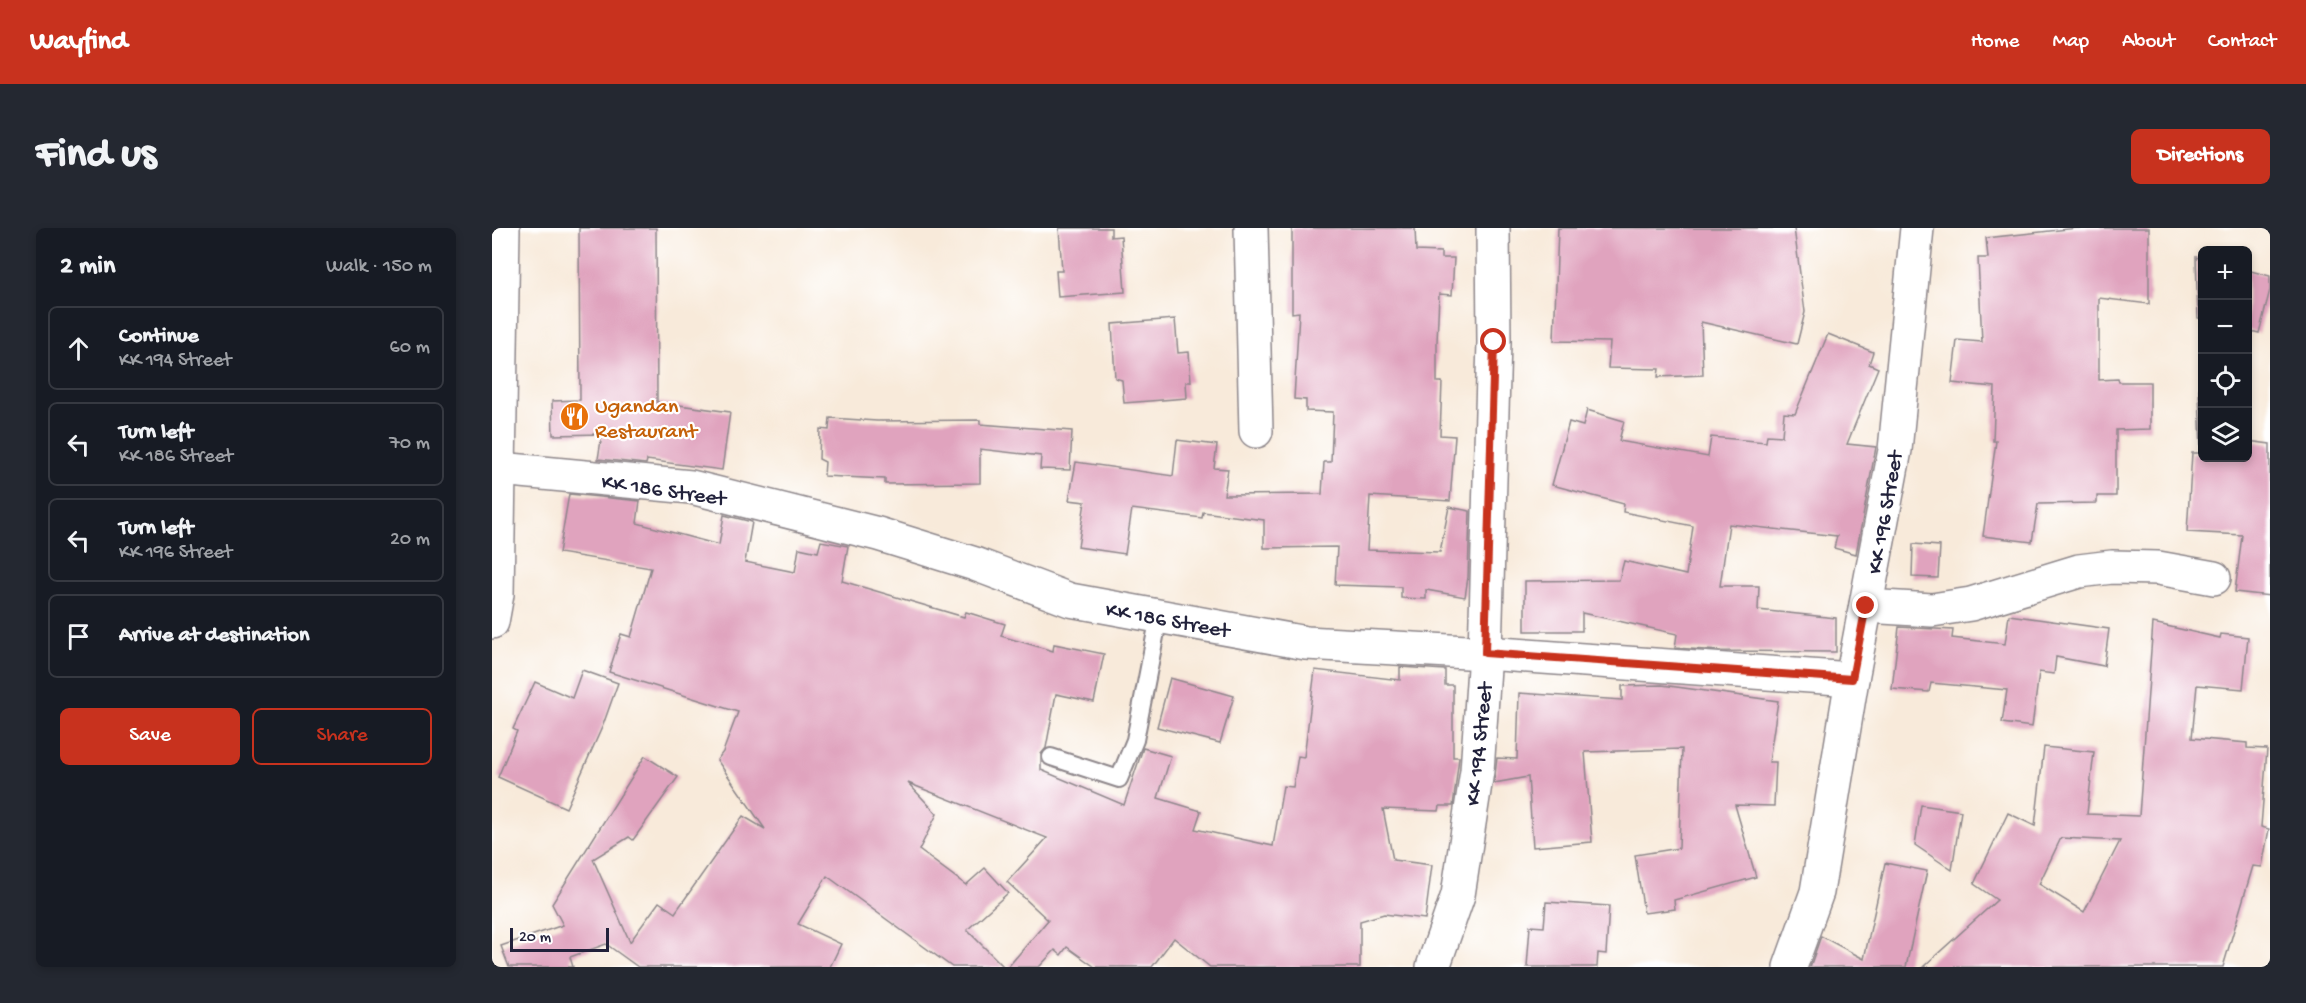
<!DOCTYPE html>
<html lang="en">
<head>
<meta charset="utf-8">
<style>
  body { margin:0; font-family:"Gochi Hand",sans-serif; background:#242831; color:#f1f3f6 }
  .controls { position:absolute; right:18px; top:18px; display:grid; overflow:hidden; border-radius:9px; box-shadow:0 3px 9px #0003 }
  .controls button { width:54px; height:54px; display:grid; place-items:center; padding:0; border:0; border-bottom:2px solid #363941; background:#171b24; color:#f1f3f6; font:30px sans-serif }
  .scale { position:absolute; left:18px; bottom:15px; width:99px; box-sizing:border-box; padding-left:6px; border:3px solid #22223b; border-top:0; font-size:16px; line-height:21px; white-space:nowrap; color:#22223b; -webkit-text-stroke:4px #fff; paint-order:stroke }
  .stop { position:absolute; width:18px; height:18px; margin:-14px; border:4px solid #c8321e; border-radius:50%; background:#fff }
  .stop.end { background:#c8321e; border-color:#fff; box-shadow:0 2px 6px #0008 }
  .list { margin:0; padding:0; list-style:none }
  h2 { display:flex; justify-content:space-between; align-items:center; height:78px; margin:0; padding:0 24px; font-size:26px }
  h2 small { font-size:20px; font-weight:400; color:#9ea1a6 }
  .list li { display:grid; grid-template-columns:39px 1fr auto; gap:18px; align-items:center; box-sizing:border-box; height:84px; margin:0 12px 12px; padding:0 12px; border:2px solid #363941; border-radius:9px }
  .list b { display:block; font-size:22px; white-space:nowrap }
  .list p { margin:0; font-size:20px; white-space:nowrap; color:#9ea1a6 }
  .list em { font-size:20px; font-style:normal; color:#9ea1a6 }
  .actions { display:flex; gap:12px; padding:18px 24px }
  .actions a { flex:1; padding:14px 0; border:2px solid #c8321e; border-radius:9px; text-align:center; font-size:21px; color:#c8321e }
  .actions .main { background:#c8321e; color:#fff }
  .icon { flex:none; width:33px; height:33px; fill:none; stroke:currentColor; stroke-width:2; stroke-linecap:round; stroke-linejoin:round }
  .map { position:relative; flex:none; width:1778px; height:739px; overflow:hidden; border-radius:9px }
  header { display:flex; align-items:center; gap:36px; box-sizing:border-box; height:84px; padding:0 30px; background:#c8321e; color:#fff }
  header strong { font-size:28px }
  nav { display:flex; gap:33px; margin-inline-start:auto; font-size:21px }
  .intro { display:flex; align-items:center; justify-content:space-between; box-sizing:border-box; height:144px; padding:0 36px }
  h1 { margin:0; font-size:42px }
  .button { padding:15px 27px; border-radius:9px; background:#c8321e; color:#fff; font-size:21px; font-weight:700 }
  main { display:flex; gap:36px; padding:0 36px }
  aside { flex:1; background:#171b24; border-radius:9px; box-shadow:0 3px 9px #0003 }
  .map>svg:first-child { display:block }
</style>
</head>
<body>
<header>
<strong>Wayfind</strong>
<nav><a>Home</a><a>Map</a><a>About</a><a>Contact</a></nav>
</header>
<div class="intro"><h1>Find us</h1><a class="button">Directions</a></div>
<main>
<aside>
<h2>2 min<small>Walk · 150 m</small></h2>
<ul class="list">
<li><svg class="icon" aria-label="ahead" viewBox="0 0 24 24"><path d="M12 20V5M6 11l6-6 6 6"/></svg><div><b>Continue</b><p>KK 194 Street</p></div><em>60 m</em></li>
<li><svg class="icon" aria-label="left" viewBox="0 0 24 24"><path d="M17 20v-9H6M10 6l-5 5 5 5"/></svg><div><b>Turn left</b><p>KK 186 Street</p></div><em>70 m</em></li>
<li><svg class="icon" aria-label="left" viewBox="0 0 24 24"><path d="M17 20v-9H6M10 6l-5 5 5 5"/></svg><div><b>Turn left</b><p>KK 196 Street</p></div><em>20 m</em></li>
<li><svg class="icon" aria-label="arrive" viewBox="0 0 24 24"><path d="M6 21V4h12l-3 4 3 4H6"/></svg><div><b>Arrive at destination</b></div></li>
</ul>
<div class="actions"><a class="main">Save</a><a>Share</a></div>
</aside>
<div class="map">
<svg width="1778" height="739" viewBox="0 0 1778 739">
  <rect width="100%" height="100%" fill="#fff"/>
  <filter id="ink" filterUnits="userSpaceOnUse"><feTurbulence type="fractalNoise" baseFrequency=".0167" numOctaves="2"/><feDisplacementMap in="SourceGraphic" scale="12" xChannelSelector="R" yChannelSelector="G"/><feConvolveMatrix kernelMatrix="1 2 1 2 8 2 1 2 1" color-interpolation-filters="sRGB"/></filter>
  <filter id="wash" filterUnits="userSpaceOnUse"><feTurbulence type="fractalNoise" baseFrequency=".008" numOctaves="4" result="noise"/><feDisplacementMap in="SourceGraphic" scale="24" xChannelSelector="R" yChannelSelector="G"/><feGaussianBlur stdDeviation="1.35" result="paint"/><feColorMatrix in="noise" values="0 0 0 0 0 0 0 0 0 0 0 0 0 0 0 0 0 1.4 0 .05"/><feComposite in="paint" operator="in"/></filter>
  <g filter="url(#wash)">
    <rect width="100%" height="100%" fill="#f8eada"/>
    <g id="blocks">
      <g fill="#e0a3be" fill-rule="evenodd">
        <polygon points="87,0 164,0 165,174 238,184 230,242 155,232 154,236 106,231 110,206 61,207 60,173 88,172"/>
        <polygon points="567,0 619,0 619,9 629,8 633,64 566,69 564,43 570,43"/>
        <polygon points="800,0 923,0 924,23 949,24 949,30 962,30 960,67 947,66 945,114 945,154 950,154 948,207 963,208 958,273 878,268 875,322 948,324 957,279 978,283 976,349 973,369 934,362 934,371 909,370 909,359 843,357 845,319 772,320 772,292 711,284 710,290 640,281 633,326 586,319 593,274 577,272 584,234 681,248 685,212 725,217 722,240 736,241 732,267 830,266 832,234 839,234 841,184 814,183 814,172 802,171 807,84 800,85"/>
        <polygon points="1066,0 1302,0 1313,84 1305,116 1209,94 1211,147 1166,149 1167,141 1116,140 1118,114 1062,113"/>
        <polygon points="1585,0 1657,0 1657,76 1607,70 1607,152 1626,151 1627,154 1658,154 1658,201 1624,202 1624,268 1605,268 1605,275 1546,276 1540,314 1491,308 1504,213 1501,213 1503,159 1460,155 1465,112 1490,114 1486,30 1496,30 1494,10"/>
        <polygon points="1704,29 1710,31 1710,91 1706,90"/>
        <polygon points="1755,42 1778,48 1778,62 1767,105 1755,102"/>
        <polygon points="683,91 686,125 697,124 699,154 694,154 695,170 632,175 630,152 623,150 620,96"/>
        <polygon points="1336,106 1381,124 1377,136 1386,140 1355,216 1384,219 1364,326 1342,320 1345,308 1237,296 1228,358 1267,358 1266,382 1344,390 1344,424 1229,423 1183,420 1185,406 1090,385 1090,403 1033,403 1033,353 1127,352 1132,333 1194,347 1201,298 1131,284 1132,276 1060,257 1077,194 1091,198 1095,182 1132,193 1127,213 1216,229 1219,209 1274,214 1275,207 1290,208 1292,185 1303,186"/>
        <polygon points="1707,161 1710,161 1710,230 1755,230 1755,172 1756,213 1778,216 1778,368 1743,364 1750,307 1695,304 1700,225 1709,225"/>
        <polygon points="338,190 385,193 488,192 488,196 580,203 578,242 548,241 549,228 488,221 488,255 393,256 393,251 332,248 333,234 327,231 328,201 337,202"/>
        <polygon points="77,266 148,273 145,295 227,317 232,287 260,294 253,334 303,344 307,320 326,324 329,313 356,318 350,353 472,389 474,384 513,396 509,408 561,423 562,416 612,426 602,474 564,466 554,520 549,526 549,542 632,577 651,520 679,528 666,570 709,583 703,601 781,618 791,558 801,559 806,528 812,529 823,442 908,452 908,439 953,442 953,457 961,457 961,529 967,529 961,578 948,578 947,583 891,581 901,632 940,637 933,691 892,686 868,693 868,739 718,739 682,710 660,739 603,739 575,719 569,727 563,722 547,739 516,739 556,692 515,654 555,610 416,555 445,586 427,622 474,657 493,640 516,665 475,702 512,739 460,739 335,648 306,696 349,716 338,739 146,739 114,716 78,729 81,739 17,739 9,718 71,697 60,676 153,528 186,549 141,612 137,609 101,631 138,714 167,674 183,685 251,588 273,601 225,532 231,524 246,484 117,444 129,406 139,409 159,340 67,325"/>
        <polygon points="1421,316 1448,318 1446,350 1420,349"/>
        <polygon points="1517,387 1617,401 1612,438 1564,429 1562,446 1547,444 1540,499 1510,495 1515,462 1439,455 1437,464 1400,461 1407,399 1461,402 1460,410 1513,416"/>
        <path d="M1661,395L1728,410L1729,406L1756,409L1751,461L1705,457L1700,510L1755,515V520L1775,521L1769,599L1777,601L1770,639L1761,638L1731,739H1431L1505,672L1482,656L1516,585L1543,598L1552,519L1602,524L1595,586L1647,588ZM1569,610L1628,613L1592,684L1547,656Z"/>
        <polygon points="90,442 126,455 111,497 74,580 6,549 25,503 21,501 43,454 80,470"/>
        <polygon points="678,450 742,468 728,515 665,499"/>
        <polygon points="1170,457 1286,473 1277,534 1284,534 1282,578 1243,577 1264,649 1182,672 1183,681 1152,685 1143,627 1187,620 1190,521 1093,524 1100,614 1041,619 1036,549 1002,555 1005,530 1025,531 1027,465 1130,472 1130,458"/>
        <polygon points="1429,577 1469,583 1460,642 1423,617"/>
        <polygon points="1393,635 1435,643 1414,739 1318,739 1329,708 1372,731"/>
        <polygon points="1054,674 1117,678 1114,726 1106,725 1105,739 1035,739 1038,698 1052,699"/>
      </g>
    </g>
  </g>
  <g filter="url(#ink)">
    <use href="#blocks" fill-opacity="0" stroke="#8d868a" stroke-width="1.5"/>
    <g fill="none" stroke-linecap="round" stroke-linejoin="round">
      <defs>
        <polyline id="lane" points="559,529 627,551 643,512 667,388"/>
        <g id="street">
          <polyline points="759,0 764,203"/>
          <polyline points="8,241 199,259 386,306 483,336 578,372 814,415 993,425 1360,451"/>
          <polyline points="1374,378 1440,382 1479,376 1587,343 1620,339 1666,340 1722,350"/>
          <polyline points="941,739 966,667 985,543 993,425 1002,114 1001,0"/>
          <polyline points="1298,739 1325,664 1360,451 1403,222 1425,0"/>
        </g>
        <polyline id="highway" points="0,394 5,366 11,0"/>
      </defs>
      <use href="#lane" stroke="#8d868a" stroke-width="20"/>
      <use href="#street" stroke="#8d868a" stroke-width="36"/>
      <use href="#highway" stroke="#8d868a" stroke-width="36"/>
      <use href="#lane" stroke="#fff" stroke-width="16"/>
      <use href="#street" stroke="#fff" stroke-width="33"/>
      <use href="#highway" stroke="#fff" stroke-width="33"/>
    </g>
  </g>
  <g fill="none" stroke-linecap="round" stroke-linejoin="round" filter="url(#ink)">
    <polyline stroke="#c8321e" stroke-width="8" points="1002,114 993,425 1360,451 1374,378"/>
  </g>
  <defs>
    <symbol id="restaurant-disc" viewBox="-11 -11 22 22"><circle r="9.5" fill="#e8710a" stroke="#fff"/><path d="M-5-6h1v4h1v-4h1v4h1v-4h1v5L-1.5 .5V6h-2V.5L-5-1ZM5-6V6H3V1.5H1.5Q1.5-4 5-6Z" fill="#fff"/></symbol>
  </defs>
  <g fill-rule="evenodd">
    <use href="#restaurant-disc" x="66" y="172" width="33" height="33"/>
  </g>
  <g text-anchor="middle" stroke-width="4.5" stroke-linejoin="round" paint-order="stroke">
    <g font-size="22" fill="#c56008" stroke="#fff" text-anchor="start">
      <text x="103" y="184">Ugandan<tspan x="103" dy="25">Restaurant</tspan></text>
    </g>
    <g font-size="22" fill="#22223b" stroke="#fff">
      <text transform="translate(172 260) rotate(8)" y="8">KK 186 Street</text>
      <text transform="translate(1391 284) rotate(-80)" y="8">KK 196 Street</text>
      <text transform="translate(676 390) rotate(10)" y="8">KK 186 Street</text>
      <text transform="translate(985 516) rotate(-84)" y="8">KK 194 Street</text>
    </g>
  </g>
</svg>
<div class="controls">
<button>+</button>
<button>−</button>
<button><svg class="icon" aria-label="locate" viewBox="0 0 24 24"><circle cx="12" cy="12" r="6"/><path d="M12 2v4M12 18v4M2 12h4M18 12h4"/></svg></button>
<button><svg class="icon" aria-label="layers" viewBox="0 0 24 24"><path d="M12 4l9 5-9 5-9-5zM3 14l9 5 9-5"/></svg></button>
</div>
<div class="scale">20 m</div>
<div class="stop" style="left:1002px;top:114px"></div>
<div class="stop end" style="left:1374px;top:378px"></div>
</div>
</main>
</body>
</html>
